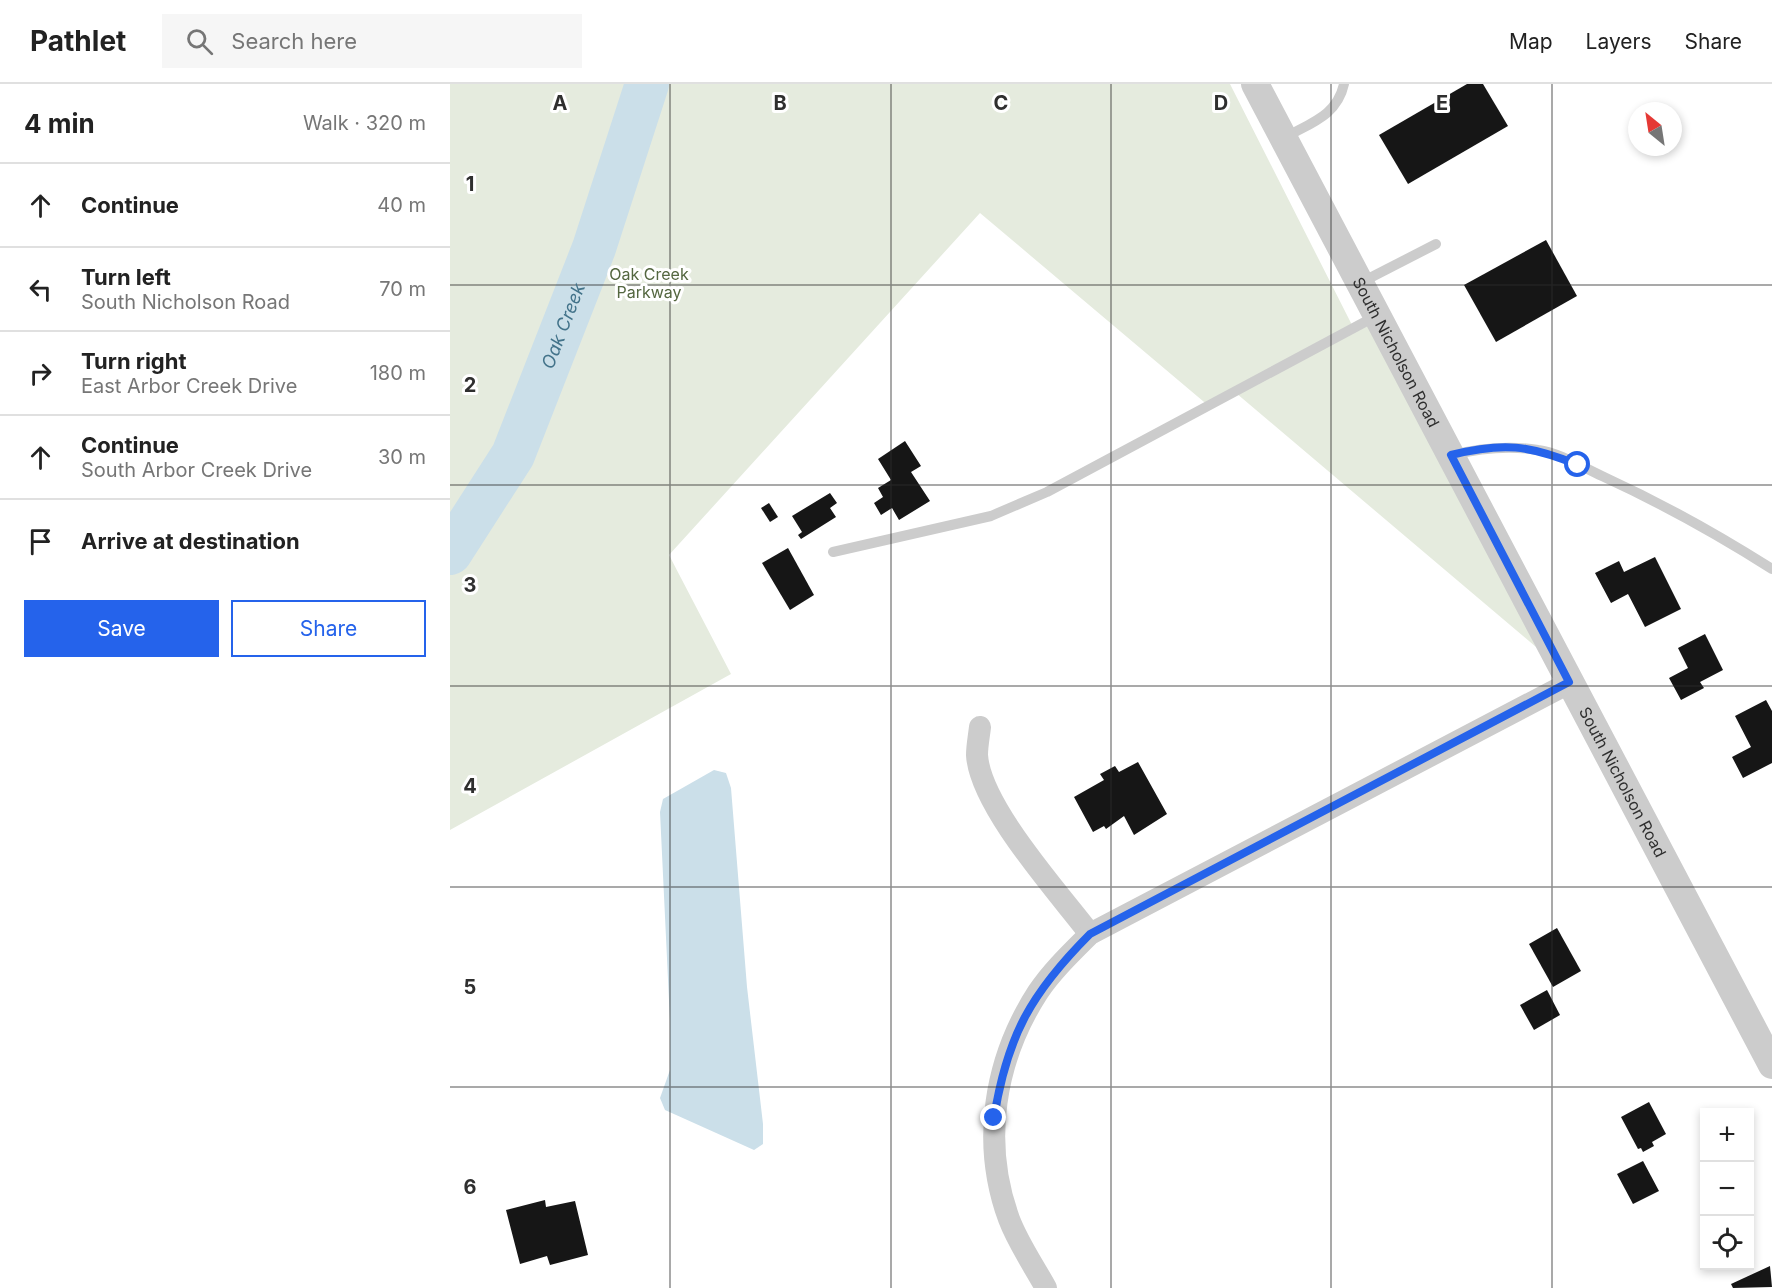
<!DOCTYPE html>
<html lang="en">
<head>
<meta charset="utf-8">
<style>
  body { margin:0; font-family:Inter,sans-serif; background:#f6f6f6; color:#222 }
  .controls { position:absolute; right:18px; bottom:18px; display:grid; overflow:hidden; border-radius:0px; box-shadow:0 3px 9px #0003 }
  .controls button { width:54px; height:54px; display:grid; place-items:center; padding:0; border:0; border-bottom:2px solid #e0e0e0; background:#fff; color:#222; font:30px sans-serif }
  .compass { position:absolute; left:1178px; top:18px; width:54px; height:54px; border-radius:50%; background:#fff; box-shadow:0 3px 9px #0003; rotate:330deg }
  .stop { position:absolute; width:18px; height:18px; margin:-14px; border:4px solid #2563eb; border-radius:50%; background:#fff }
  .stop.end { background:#2563eb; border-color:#fff; box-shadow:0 2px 6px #0008 }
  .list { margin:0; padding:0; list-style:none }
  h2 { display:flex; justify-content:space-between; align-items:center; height:78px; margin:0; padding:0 24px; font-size:26px }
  h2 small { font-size:20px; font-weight:400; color:#767676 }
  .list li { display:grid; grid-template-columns:39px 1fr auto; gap:18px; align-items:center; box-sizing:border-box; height:84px; padding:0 24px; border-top:2px solid #e0e0e0 }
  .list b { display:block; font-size:22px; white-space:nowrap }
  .list p { margin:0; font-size:20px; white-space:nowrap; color:#767676 }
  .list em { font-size:20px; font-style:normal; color:#767676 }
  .actions { display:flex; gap:12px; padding:18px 24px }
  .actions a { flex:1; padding:14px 0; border:2px solid #2563eb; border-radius:0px; text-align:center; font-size:21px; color:#2563eb }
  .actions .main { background:#2563eb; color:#fff }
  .icon { flex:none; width:33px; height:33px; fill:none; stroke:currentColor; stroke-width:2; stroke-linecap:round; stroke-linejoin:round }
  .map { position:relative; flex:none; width:1322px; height:1204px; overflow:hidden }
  header { display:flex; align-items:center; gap:36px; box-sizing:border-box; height:84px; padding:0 30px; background:#fff; border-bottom:2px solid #e0e0e0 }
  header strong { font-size:28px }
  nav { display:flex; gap:33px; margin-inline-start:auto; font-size:21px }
  .search { width:420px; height:54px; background:#f6f6f6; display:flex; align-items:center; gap:15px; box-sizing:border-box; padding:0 21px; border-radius:0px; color:#767676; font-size:22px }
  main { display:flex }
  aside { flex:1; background:#fff }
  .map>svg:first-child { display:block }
</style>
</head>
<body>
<header>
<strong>Pathlet</strong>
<div class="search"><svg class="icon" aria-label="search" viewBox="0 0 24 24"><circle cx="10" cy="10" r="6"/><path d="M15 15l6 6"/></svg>Search here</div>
<nav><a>Map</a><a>Layers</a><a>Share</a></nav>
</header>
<main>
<aside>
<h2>4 min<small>Walk · 320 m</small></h2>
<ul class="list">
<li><svg class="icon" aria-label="ahead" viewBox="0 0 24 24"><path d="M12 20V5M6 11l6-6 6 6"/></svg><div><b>Continue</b></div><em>40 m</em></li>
<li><svg class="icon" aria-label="left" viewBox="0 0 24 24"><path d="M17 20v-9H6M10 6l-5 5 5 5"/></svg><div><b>Turn left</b><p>South Nicholson Road</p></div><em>70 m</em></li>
<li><svg class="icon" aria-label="right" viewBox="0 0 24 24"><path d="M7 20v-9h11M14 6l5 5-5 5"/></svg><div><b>Turn right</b><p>East Arbor Creek Drive</p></div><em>180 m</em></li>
<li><svg class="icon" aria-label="ahead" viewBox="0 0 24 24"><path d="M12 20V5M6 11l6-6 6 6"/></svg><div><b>Continue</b><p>South Arbor Creek Drive</p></div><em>30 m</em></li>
<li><svg class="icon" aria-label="arrive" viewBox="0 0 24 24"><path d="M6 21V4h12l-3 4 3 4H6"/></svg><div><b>Arrive at destination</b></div></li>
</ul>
<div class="actions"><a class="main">Save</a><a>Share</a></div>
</aside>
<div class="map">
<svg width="1322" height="1204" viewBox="0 0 1322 1204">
  <rect width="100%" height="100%" fill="#fff"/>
  <polygon fill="#e5ebde" points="0,0 780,0 903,243 928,230 1086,563 786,309 760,323 530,129 219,471 281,590 0,746"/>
  <polygon fill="#cbdfe9" points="264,686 276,689 281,704 297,903 313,1040 313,1060 304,1066 215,1026 210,1014 220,986 220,937 210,728 213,715"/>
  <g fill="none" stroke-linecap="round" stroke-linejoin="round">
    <path stroke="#cbdfe9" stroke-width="44" id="s1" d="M0,469L63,371L144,164L197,0"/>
  </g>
  <g fill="#161616">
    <polygon points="1017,0 1033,0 1058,42 958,100 929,51"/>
    <polygon points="1096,156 1127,212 1046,258 1014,201"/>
    <polygon points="455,357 471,382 461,388 480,417 449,436 442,424 431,431 424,419 433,413 428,404 441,396 428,375"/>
    <polygon points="380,409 387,419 380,424 386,433 351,455 348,451 352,448 342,432"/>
    <polygon points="319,419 328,433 320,438 311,424"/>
    <polygon points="338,464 364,511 340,526 312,479"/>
    <polygon points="1205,473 1231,525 1195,543 1178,510 1161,519 1145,489 1169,477 1174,488"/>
    <polygon points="1255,550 1273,586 1250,598 1254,604 1231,616 1219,594 1238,584 1228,564"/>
    <polygon points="1316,616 1322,627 1322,679 1293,694 1282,673 1301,663 1285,632"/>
    <polygon points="688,678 717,730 684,751 674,732 656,745 654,742 643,748 624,713 654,696 650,690 665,682 669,688"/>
    <polygon points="1107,844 1131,887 1103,903 1079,860"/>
    <polygon points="1097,906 1110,931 1084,946 1070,921"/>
    <polygon points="1199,1018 1216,1050 1202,1058 1204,1062 1193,1068 1191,1064 1188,1065 1171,1033"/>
    <polygon points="1193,1077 1209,1107 1183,1120 1167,1090"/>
    <polygon points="95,1116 96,1123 125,1117 138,1171 100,1181 97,1172 70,1180 56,1126"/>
    <polygon points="1320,1182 1322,1203 1283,1204 1281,1200"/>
  </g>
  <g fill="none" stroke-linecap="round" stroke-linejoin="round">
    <g stroke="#ccc" stroke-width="10">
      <path d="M834,54C860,39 887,32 894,0"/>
      <polyline points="910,199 986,160"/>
      <path d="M1002,371C1031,364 1058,361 1088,366C1110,369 1132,383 1152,392C1211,419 1267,450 1322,485"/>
      <polyline points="383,468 541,432 597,408 926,232"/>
    </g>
    <g stroke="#ccc" stroke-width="22">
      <path d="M530,643C529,652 527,662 527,671C530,722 608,808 640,850"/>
      <path d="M596,1204C584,1182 568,1159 559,1135C531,1059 544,976 588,908C602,887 622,868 640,850L1119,599"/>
    </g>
    <path stroke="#ccc" stroke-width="28" id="s2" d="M805,0L1322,981"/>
  </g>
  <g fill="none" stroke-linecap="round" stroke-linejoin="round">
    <path stroke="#2563eb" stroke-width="8" d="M544,1034C557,952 581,909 640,850L1119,598L1001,371C1053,358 1079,361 1128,381"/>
  </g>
  <path fill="none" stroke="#2f2f2f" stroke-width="1.5" stroke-opacity="0.55" d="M220,0V1204M441,0V1204M661,0V1204M881,0V1204M1102,0V1204M0,201H1322M0,401H1322M0,602H1322M0,803H1322M0,1003H1322"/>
  <g text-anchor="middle" stroke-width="6" stroke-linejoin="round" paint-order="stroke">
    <g font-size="16" fill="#546740" stroke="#fff">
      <text x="199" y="196">Oak Creek<tspan x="199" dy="18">Parkway</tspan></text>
    </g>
    <g font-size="16" fill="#2f2f2f" stroke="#fff">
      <text dy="6" stroke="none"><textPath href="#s2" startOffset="303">South Nicholson Road</textPath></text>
      <text dy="6" stroke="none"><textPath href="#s2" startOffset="789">South Nicholson Road</textPath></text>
    </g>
    <g font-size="18" font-style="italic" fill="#43738a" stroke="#fff">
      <text dy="6" stroke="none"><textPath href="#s1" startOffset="255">Oak Creek</textPath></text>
    </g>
  </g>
  <g font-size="20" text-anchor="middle" font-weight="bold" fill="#2f2f2f" stroke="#fff" stroke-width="6" stroke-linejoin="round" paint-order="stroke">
    <text x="110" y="26">A</text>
    <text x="330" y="26">B</text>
    <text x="551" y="26">C</text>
    <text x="771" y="26">D</text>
    <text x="992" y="26">E</text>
    <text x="20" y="107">1</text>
    <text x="20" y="308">2</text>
    <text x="20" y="508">3</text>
    <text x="20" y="709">4</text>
    <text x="20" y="910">5</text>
    <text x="20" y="1110">6</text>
  </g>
</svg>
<div class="controls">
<button>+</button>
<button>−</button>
<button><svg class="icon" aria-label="locate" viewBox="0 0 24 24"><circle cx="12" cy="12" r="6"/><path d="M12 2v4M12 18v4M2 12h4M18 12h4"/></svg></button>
</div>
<svg class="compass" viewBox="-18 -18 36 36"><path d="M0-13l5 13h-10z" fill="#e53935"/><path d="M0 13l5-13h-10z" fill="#767676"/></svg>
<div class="stop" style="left:1128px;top:381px"></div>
<div class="stop end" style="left:544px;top:1034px"></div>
</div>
</main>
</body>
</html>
